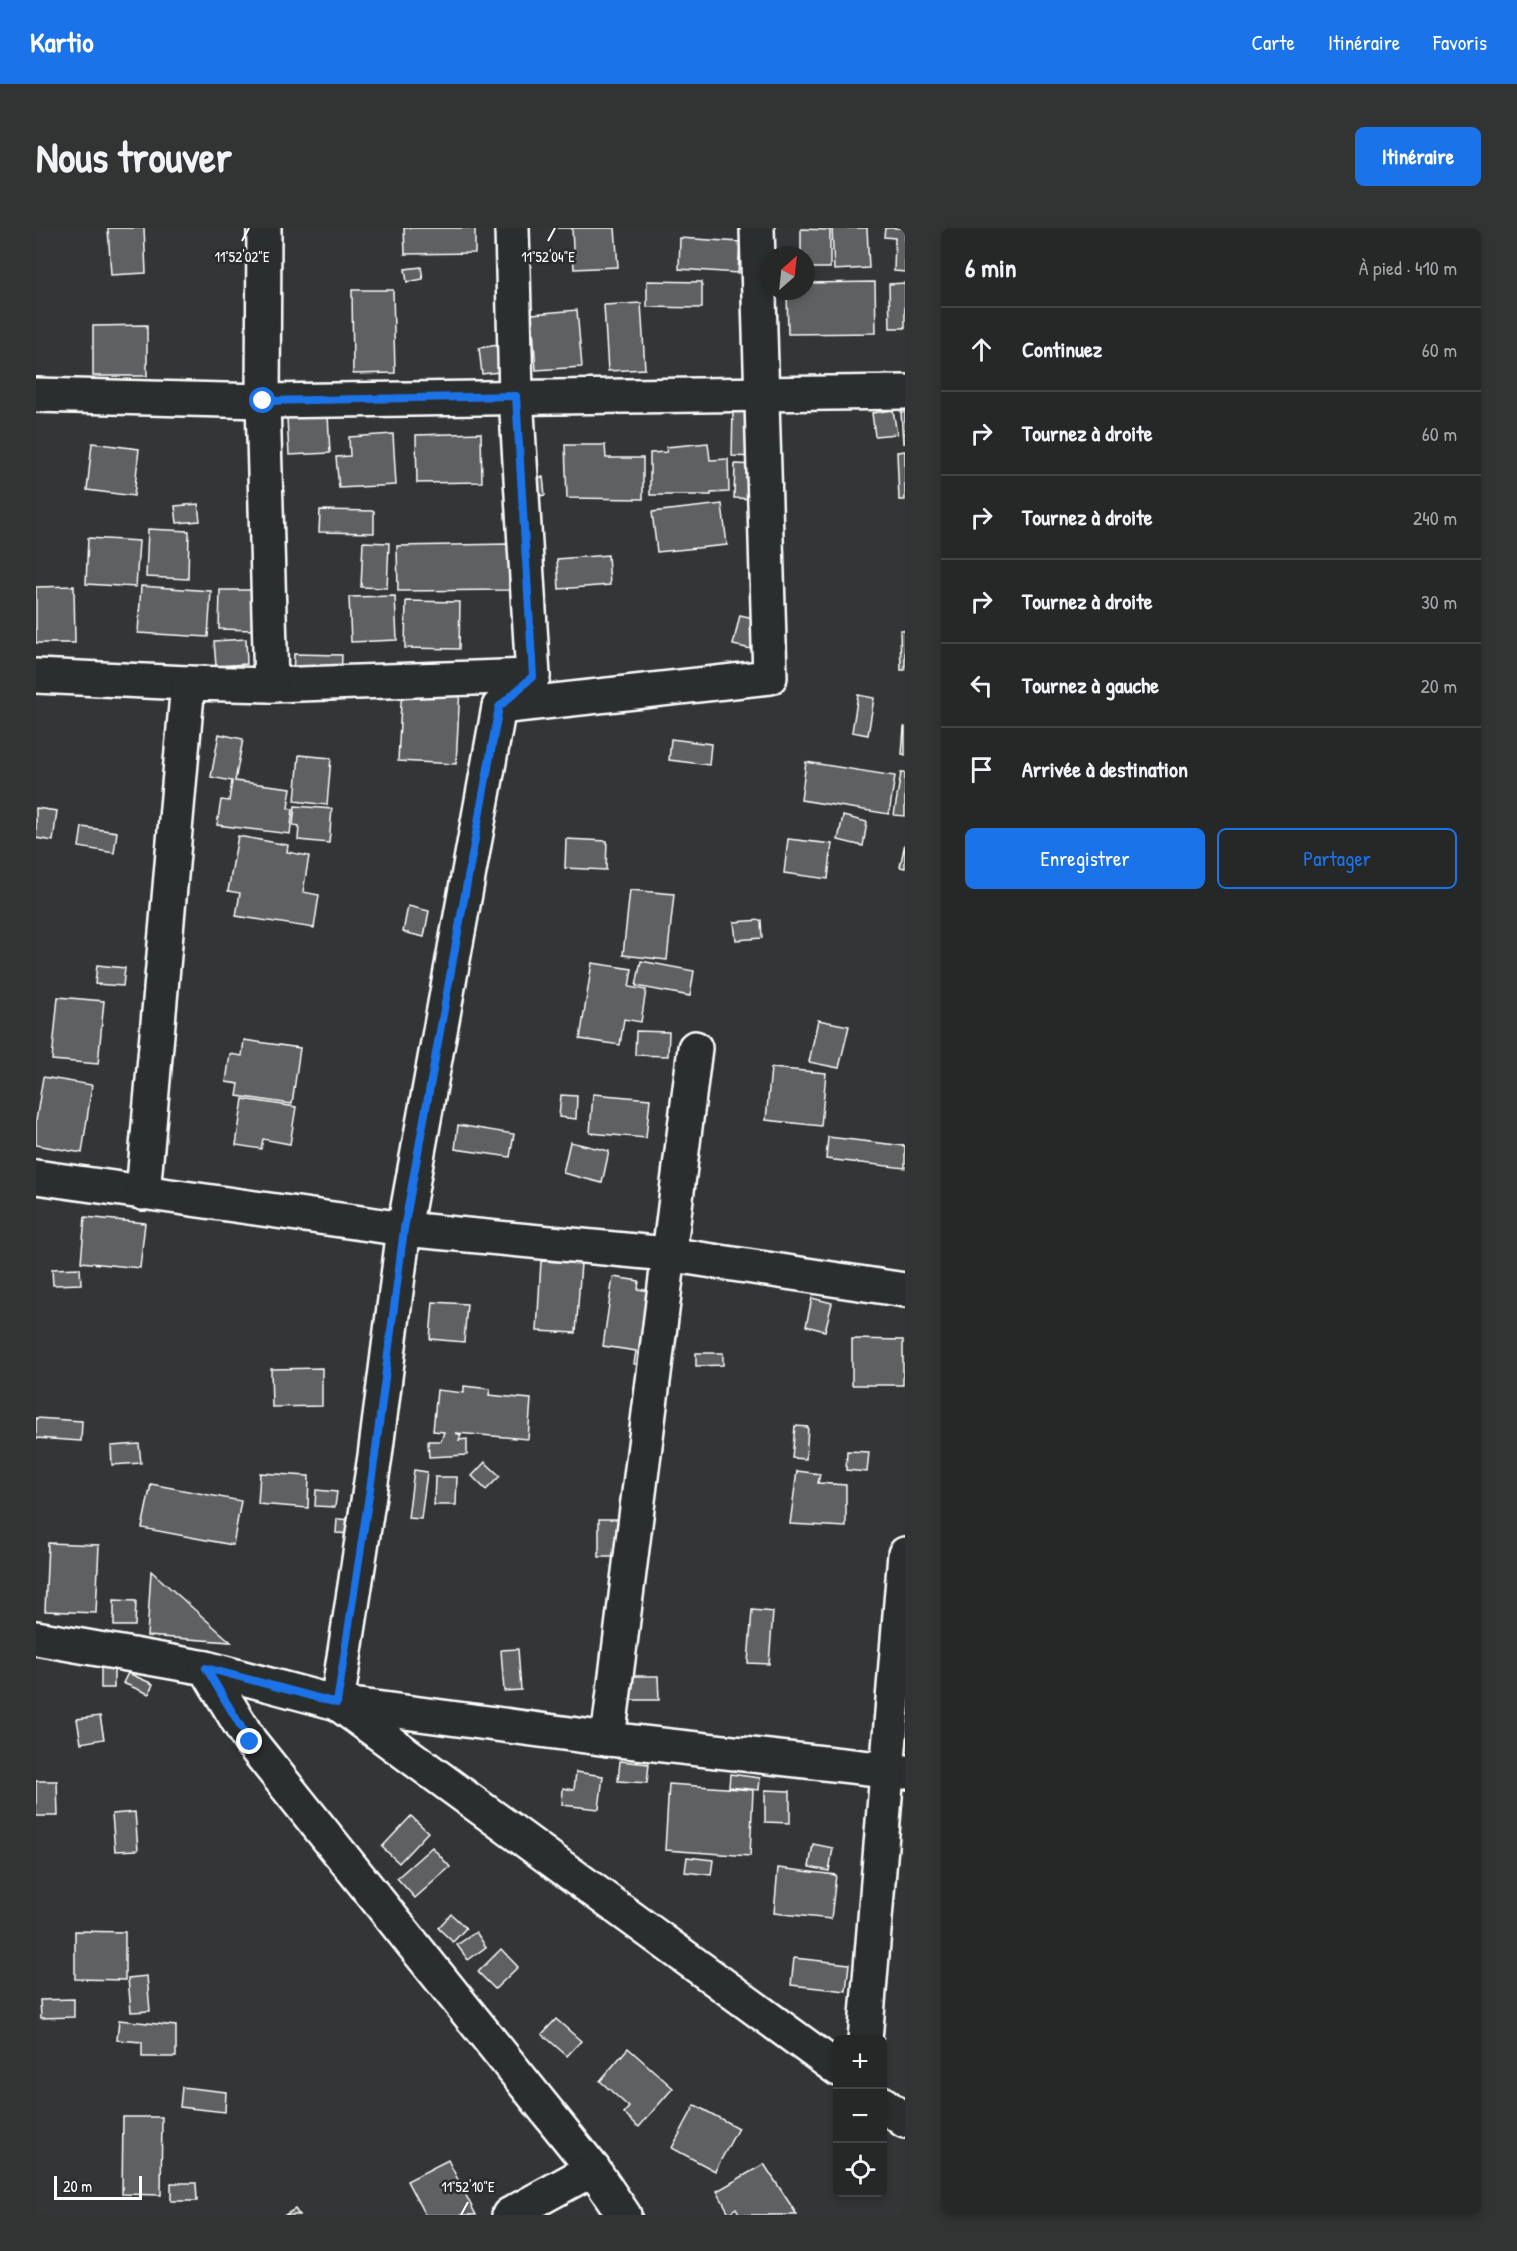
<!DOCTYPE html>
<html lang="fr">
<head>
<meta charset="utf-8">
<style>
  body { margin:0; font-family:"Patrick Hand",sans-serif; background:#323434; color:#f1f3f6 }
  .controls { position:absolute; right:18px; bottom:18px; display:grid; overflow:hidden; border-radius:9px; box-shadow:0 3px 9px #0003 }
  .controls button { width:54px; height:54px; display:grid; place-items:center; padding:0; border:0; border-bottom:2px solid #424445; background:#262828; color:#f1f3f6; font:30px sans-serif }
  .compass { position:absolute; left:725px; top:18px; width:54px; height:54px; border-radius:50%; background:#262828; box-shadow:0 3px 9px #0003; rotate:27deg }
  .scale { position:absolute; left:18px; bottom:15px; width:88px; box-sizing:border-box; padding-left:6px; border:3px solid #fff; border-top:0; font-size:16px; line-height:21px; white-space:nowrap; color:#fff; -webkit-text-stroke:4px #2a2d2e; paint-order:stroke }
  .stop { position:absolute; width:18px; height:18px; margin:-14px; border:4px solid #1a73e8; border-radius:50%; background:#fff }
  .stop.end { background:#1a73e8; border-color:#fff; box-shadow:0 2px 6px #0008 }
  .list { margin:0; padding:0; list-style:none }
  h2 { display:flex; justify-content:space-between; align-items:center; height:78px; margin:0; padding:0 24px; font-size:26px }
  h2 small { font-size:20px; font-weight:400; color:#a4a6a8 }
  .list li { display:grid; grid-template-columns:39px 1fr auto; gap:18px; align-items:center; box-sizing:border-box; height:84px; padding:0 24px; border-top:2px solid #424445 }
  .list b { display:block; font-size:22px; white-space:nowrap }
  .list em { font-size:20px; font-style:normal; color:#a4a6a8 }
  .actions { display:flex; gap:12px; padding:18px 24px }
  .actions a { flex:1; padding:14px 0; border:2px solid #1a73e8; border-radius:9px; text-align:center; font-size:21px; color:#1a73e8 }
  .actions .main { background:#1a73e8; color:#fff }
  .icon { flex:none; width:33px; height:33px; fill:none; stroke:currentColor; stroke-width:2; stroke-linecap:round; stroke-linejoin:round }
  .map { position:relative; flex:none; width:869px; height:1987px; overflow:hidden; border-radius:9px }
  header { display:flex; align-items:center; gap:36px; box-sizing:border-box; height:84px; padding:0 30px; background:#1a73e8; color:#fff }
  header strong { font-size:28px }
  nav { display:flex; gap:33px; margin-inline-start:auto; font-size:21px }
  .intro { display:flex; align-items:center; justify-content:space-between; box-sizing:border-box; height:144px; padding:0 36px }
  h1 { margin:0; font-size:42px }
  .button { padding:15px 27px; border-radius:9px; background:#1a73e8; color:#fff; font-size:21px; font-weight:700 }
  main { display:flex; gap:36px; padding:0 36px }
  aside { flex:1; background:#262828; border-radius:9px; box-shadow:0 3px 9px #0003 }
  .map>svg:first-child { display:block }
</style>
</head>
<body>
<header>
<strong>Kartio</strong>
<nav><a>Carte</a><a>Itinéraire</a><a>Favoris</a></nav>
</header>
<div class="intro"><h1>Nous trouver</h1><a class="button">Itinéraire</a></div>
<main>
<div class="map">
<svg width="869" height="1987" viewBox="0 0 869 1987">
  <rect width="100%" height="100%" fill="#333536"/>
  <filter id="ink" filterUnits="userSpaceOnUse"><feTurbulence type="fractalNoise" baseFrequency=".0167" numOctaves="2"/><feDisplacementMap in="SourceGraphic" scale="12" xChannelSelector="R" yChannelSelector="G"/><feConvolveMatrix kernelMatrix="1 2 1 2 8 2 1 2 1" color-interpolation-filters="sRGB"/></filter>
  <g filter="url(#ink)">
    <g fill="#5f6162" stroke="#fff" stroke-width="1.5">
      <polygon points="72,0 108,0 110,45 75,47"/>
      <polygon points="368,0 439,0 439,25 369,26"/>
      <polygon points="521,0 579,0 582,39 538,41 536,0"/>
      <polygon points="796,0 831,0 833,40 798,42"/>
      <polygon points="849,0 869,0 869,44 858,43 859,10 848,9"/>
      <polygon points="765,1 794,2 794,40 770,40 770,27 765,27"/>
      <polygon points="644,10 704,14 702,45 643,41"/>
      <polygon points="385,39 387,51 371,54 369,41"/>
      <polygon points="611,53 666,54 666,80 611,79"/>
      <polygon points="839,54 840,105 752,106 751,63 770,63 770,55"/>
      <polygon points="869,55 869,100 854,100 853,56"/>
      <polygon points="316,62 357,62 359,145 317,146"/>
      <polygon points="605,75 609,141 572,143 568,77"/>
      <polygon points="541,82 546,139 500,142 496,86"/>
      <polygon points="111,97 111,148 57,148 57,98"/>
      <polygon points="468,116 472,143 446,146 443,120"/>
      <polygon points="697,180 719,180 718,229 696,228"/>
      <polygon points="857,182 861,206 839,208 836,185"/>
      <polygon points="865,184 869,184 869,215 867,215"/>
      <polygon points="292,187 294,225 253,227 251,190"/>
      <polygon points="445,205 446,254 381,255 380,207"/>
      <polygon points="357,206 360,257 303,260 300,229 314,228 313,209"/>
      <polygon points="56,215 103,221 98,268 51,262"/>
      <polygon points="672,215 674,232 692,231 693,264 675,265 675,267 614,267 614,225 631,224 630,219"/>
      <polygon points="529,217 569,217 570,230 607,230 607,271 531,270"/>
      <polygon points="869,223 869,272 863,272 861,224"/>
      <polygon points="699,236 722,237 721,271 698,270"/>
      <polygon points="507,249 509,267 490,270 488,251"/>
      <polygon points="162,276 164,293 141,295 139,278"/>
      <polygon points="686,276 691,317 621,324 616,284"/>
      <polygon points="284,282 338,283 338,305 283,304"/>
      <polygon points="112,301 153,303 152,351 110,349"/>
      <polygon points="52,310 103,313 100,359 50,356"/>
      <polygon points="327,314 353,315 351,360 325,359"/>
      <polygon points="473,316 473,362 362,363 361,318"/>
      <polygon points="572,327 574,357 523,361 521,331"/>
      <polygon points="38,358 39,415 0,415 0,359"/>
      <polygon points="105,358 175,363 172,409 102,405"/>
      <polygon points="184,362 218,362 218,402 183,401"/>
      <polygon points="359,368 361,412 315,414 313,369"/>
      <polygon points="370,373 424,374 423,421 369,420"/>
      <polygon points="704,387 727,392 720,422 697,417"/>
      <polygon points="864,402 869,402 869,442 865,442"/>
      <polygon points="210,411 211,436 180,438 178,413"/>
      <polygon points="258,426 306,427 305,451 257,449"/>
      <polygon points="366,456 424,459 420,536 362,533"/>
      <polygon points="822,467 838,470 832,507 816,504"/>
      <polygon points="868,499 869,499 869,527 866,526"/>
      <polygon points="183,506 207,511 199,553 255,560 252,580 257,581 254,606 181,597 185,572 193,573 196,553 175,549"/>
      <polygon points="635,511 675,516 673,537 633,532"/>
      <polygon points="263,527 295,530 291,577 259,573"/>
      <polygon points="770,534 859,548 853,586 765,572"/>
      <polygon points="865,545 869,545 869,588 858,587"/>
      <polygon points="259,578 296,581 293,615 262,612 263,598 257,597"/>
      <polygon points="0,580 21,583 17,613 0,610"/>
      <polygon points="807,588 831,594 827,618 802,612"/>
      <polygon points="46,599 81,604 78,625 43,619"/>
      <polygon points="202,608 252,617 251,624 273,628 267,664 283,667 278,700 200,688 204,665 192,663"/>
      <polygon points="530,611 571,613 570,642 529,640"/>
      <polygon points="752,611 796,616 792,651 748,645"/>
      <polygon points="869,615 869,640 864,639"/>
      <polygon points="594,662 638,666 631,732 587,727"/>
      <polygon points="372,678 393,683 388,709 367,704"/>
      <polygon points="725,692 726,710 700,712 698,694"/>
      <polygon points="605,733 658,743 654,768 600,758"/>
      <polygon points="556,735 596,741 593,759 610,762 605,794 588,791 584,817 544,811"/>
      <polygon points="61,737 89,740 87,758 59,756"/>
      <polygon points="22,769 68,773 62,836 16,832"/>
      <polygon points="782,792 813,798 803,840 773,834"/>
      <polygon points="600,803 633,804 632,828 599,827"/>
      <polygon points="208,812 264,820 256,876 201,868 203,856 190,854 194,826 206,828"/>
      <polygon points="735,840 790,845 785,898 730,892"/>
      <polygon points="7,849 56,857 46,925 0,917 0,893"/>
      <polygon points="557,866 614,871 610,910 554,905"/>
      <polygon points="525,867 541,868 540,891 523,889"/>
      <polygon points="207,871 260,879 254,916 227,911 225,921 200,917"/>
      <polygon points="422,897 478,906 474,929 419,921"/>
      <polygon points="792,909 869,918 869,940 790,931"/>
      <polygon points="534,914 573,923 566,955 527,945"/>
      <polygon points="49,989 109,995 104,1040 45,1034"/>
      <polygon points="505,1033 545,1035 540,1105 501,1103"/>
      <polygon points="44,1040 45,1056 17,1057 16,1041"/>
      <polygon points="577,1049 603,1053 602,1061 621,1064 610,1138 598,1136 600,1123 567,1118"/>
      <polygon points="776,1070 796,1075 789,1103 770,1098"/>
      <polygon points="397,1074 431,1076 428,1114 394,1111"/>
      <polygon points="816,1111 867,1112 867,1157 816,1157"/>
      <polygon points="660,1125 687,1125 687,1137 660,1138"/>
      <polygon points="286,1140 286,1178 236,1179 235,1141"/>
      <polygon points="428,1158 454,1161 453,1167 495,1171 492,1211 420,1205 425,1207 423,1212 431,1211 431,1227 393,1229 392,1213 405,1213 408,1204 397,1203 401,1162 428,1165"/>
      <polygon points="0,1190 46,1193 45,1213 0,1210"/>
      <polygon points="759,1198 772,1199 770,1231 756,1230"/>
      <polygon points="103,1216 105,1235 76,1237 75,1218"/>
      <polygon points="811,1223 833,1224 831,1244 810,1242"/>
      <polygon points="449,1234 464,1248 450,1262 436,1248"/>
      <polygon points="378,1242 391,1244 385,1291 372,1290"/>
      <polygon points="761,1243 784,1246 782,1255 810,1257 810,1299 754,1296"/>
      <polygon points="224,1245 273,1248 272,1280 222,1276"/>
      <polygon points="399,1249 421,1249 420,1277 398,1277"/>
      <polygon points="115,1256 205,1273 197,1317 106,1300"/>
      <polygon points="280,1262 301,1264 299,1279 279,1278"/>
      <polygon points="301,1291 319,1292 318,1306 300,1305"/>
      <rect x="563" y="1291" width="25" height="38"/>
      <polygon points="12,1315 63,1317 60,1385 9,1383"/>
      <polygon points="115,1343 195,1414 111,1408"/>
      <polygon points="78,1372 100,1373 99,1398 78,1398"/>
      <polygon points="716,1382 737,1384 733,1436 712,1435"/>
      <polygon points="482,1421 485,1462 468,1463 465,1422"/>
      <rect x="65" y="1440" width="13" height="20"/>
      <polygon points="92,1445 117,1456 113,1466 87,1455"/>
      <polygon points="593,1448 622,1448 623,1472 593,1472"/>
      <polygon points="64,1488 68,1511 45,1515 41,1491"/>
      <polygon points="584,1533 613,1536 611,1555 582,1553"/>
      <polygon points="540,1544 567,1548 563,1581 526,1577 527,1560 538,1562"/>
      <polygon points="694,1546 724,1550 723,1562 693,1559"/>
      <polygon points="0,1553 21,1553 22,1588 0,1588"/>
      <polygon points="633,1556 717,1562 714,1628 629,1622"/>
      <polygon points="729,1562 754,1563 754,1595 729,1594"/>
      <polygon points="99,1584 102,1622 79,1623 76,1586"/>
      <polygon points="375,1588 392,1604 363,1635 346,1619"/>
      <polygon points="777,1616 797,1620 793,1643 773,1639"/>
      <polygon points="396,1619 414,1639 379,1670 361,1650"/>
      <polygon points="651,1629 677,1632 675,1647 649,1644"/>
      <polygon points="742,1640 800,1647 795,1691 738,1685"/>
      <polygon points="415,1686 430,1700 417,1714 402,1700"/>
      <polygon points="39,1703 89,1704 89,1752 39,1751"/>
      <polygon points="440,1704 450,1719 432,1732 421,1717"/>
      <polygon points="465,1721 482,1739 459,1761 442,1744"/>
      <polygon points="758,1730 813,1736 810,1763 755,1757"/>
      <polygon points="111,1748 114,1783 95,1784 92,1750"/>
      <polygon points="38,1771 38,1789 5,1790 4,1772"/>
      <polygon points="520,1791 545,1813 531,1828 506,1806"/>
      <polygon points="83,1792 140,1798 140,1829 106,1829 106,1814 81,1812"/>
      <polygon points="592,1820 637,1860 603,1899 588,1885 593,1879 564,1853"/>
      <polygon points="146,1859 190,1864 189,1884 144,1879"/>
      <polygon points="659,1877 702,1900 679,1943 636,1920"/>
      <polygon points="87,1889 126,1889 125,1967 86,1966"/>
      <polygon points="412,1932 440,1987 389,1987 371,1953"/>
      <polygon points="728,1936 756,1979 761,1987 704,1987 700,1980 693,1985 681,1963"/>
      <polygon points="135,1955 160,1955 161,1973 135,1973"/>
      <polygon points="259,1981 263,1987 249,1987"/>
    </g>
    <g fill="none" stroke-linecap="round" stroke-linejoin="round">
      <defs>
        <g id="minor">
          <polyline points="476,0 480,168 497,448 463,479 368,1001 339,1228 301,1475 572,1511 869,1544"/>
          <polyline points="0,167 227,173 869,164"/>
          <polyline points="0,448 152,455"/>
          <polyline points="235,457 497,448"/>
          <polyline points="463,479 734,449 721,0"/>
          <polyline points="0,949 368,1001 631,1026 869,1062"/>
          <polyline points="107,965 152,455 235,457 227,173 228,0"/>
          <polyline points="0,1410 170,1440 214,1513 557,1941 588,1987"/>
          <polyline points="170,1440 301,1475 802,1841"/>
          <polyline points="572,1511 659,820"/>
          <polyline points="829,1812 869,1326"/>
          <polyline points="846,1875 869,1893"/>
          <polyline points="473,1987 557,1941"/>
        </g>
      </defs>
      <use href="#minor" stroke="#fff" stroke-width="38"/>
      <use href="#minor" stroke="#2a2d2e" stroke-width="33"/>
    </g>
  </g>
  <g fill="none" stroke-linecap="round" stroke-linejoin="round" filter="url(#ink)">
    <polyline stroke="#1a73e8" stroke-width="8" points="214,1514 170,1440 301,1475 339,1228 368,1001 463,479 497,448 480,168 227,173"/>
  </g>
  <path fill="none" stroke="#fff" stroke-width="2" d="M206,13L213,0M512,13L519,0M425,1987L432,1974"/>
  <g font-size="15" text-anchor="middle" fill="#fff" stroke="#2a2d2e" stroke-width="5" stroke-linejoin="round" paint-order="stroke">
    <text x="206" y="34">11°52'02"E</text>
    <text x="512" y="34">11°52'04"E</text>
    <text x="432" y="1964">11°52'10"E</text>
  </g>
</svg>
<div class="controls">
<button>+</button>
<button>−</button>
<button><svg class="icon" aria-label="locate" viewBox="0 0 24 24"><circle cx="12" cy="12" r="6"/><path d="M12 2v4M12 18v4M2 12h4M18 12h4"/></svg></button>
</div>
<svg class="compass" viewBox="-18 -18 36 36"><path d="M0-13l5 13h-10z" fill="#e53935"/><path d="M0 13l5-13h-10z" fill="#a4a6a8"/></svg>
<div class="scale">20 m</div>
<div class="stop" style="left:227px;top:173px"></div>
<div class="stop end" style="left:214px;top:1514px"></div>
</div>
<aside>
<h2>6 min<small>À pied · 410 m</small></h2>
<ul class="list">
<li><svg class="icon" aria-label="ahead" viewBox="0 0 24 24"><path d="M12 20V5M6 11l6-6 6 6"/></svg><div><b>Continuez</b></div><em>60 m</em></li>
<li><svg class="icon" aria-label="right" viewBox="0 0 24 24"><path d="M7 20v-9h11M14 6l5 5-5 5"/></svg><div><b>Tournez à droite</b></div><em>60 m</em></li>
<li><svg class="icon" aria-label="right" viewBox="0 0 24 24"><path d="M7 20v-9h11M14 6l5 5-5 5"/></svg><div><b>Tournez à droite</b></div><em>240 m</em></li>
<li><svg class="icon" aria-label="right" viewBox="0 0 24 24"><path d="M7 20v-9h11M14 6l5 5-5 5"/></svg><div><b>Tournez à droite</b></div><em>30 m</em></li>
<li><svg class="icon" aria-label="left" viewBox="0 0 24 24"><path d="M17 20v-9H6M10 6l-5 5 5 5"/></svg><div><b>Tournez à gauche</b></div><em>20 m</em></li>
<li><svg class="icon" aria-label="arrive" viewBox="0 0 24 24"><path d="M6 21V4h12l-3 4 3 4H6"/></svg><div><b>Arrivée à destination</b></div></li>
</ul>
<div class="actions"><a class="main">Enregistrer</a><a>Partager</a></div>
</aside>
</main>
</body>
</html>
